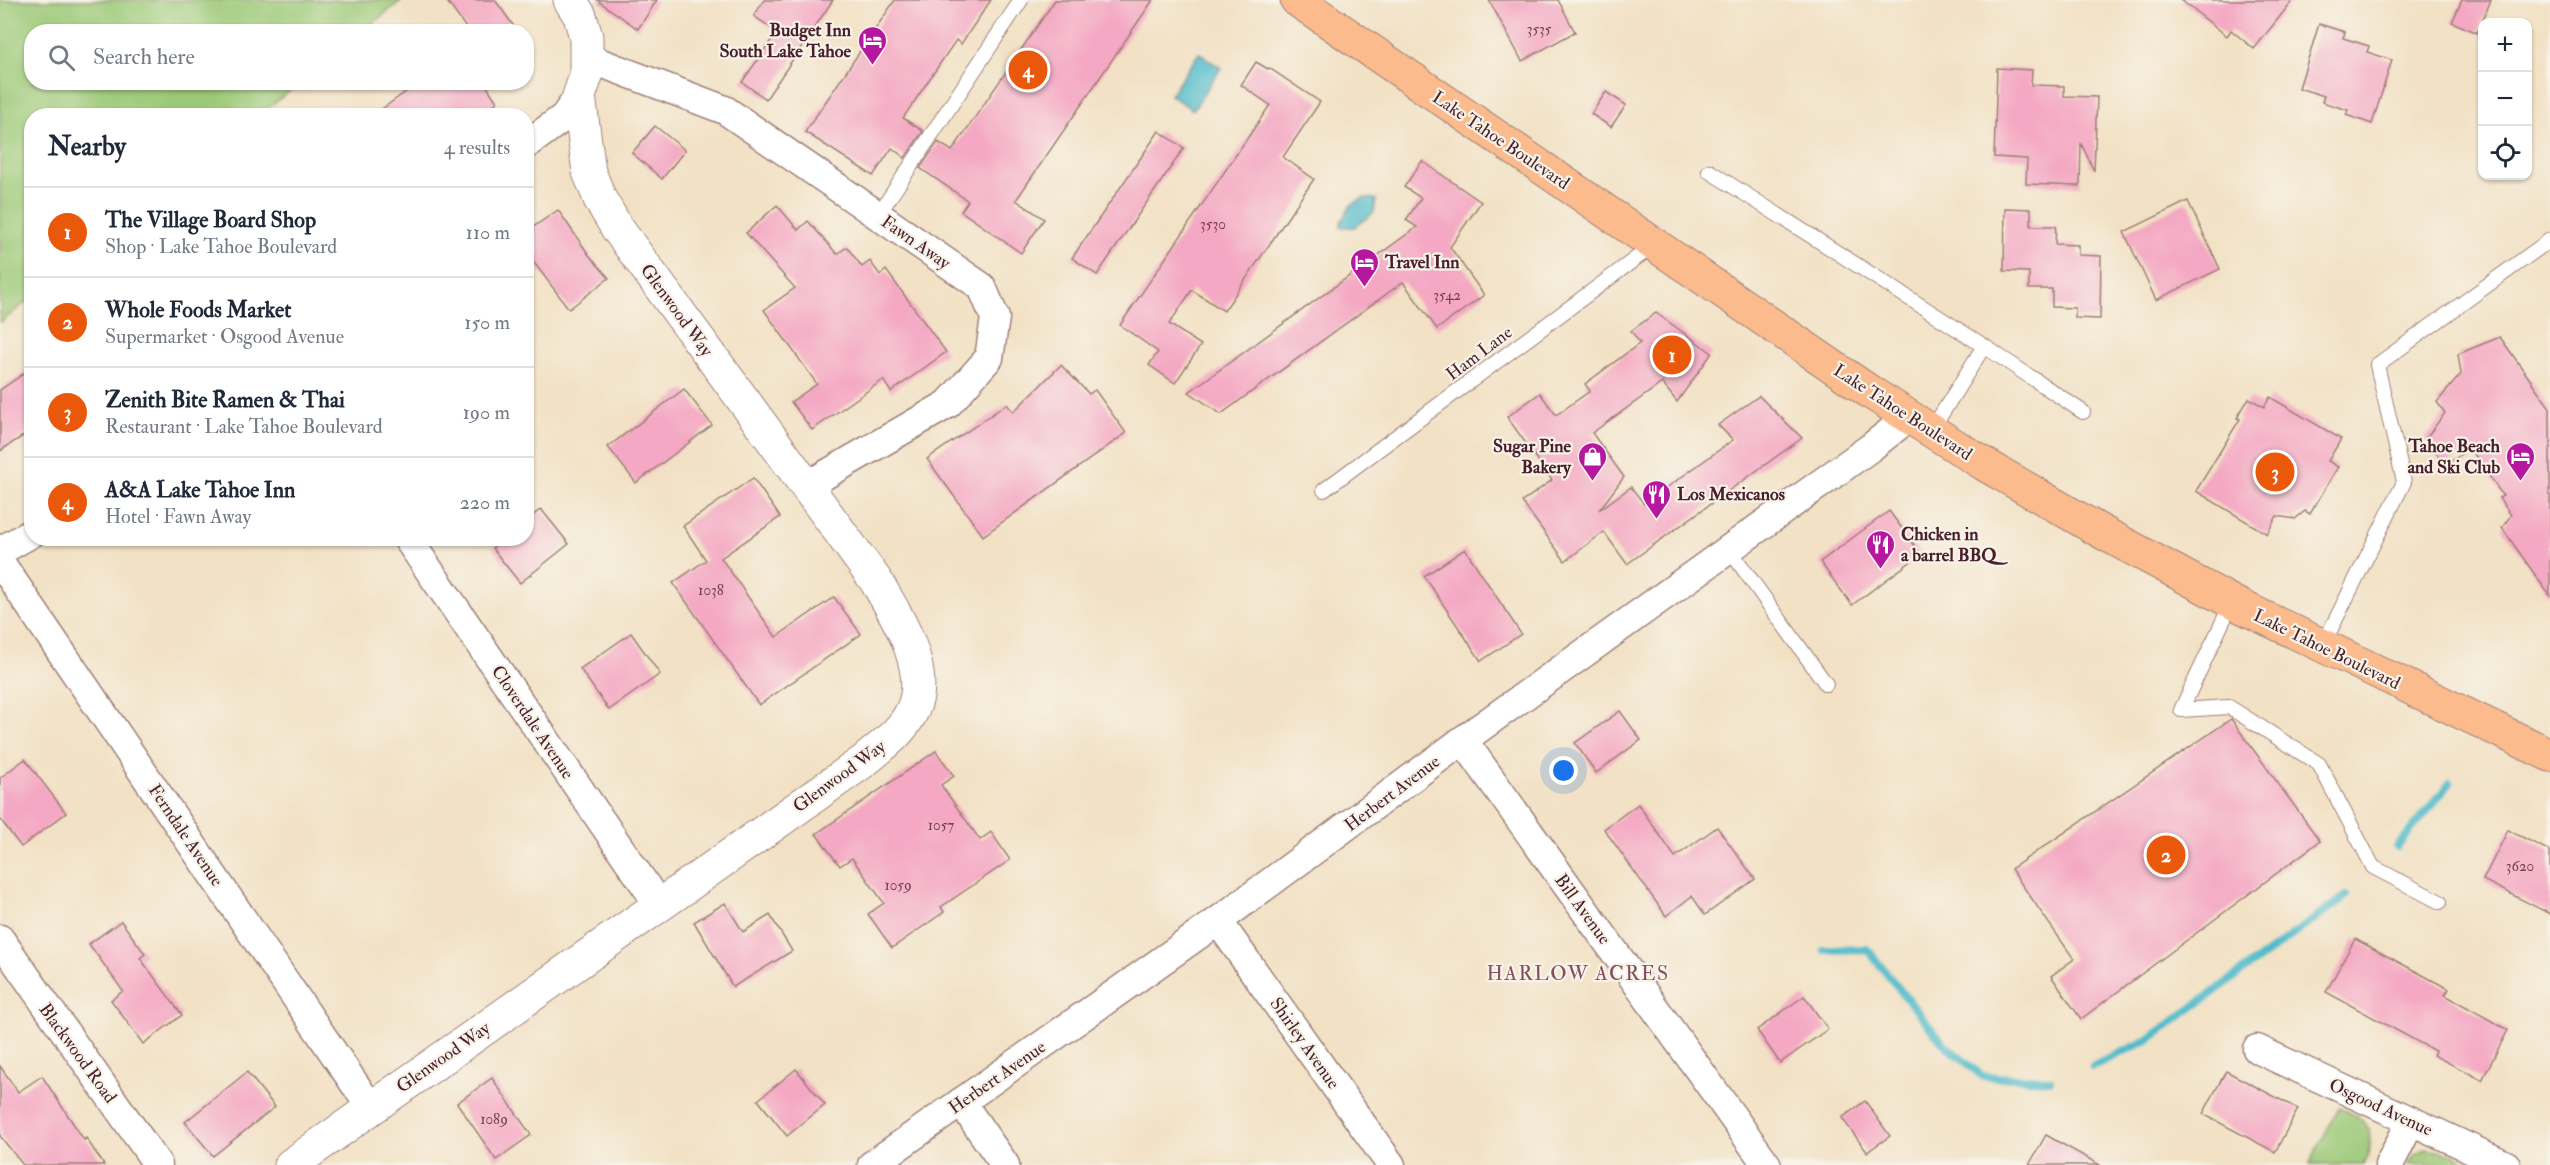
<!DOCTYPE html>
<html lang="en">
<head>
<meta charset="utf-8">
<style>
  body { margin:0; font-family:"IM FELL Double Pica",serif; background:#f2f2f3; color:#1f2937 }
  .controls { position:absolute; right:18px; top:18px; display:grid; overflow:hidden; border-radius:12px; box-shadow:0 2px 4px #0004 }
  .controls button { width:54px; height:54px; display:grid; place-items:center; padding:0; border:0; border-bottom:2px solid #e0e1e3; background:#fff; color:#1f2937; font:30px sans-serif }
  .you { position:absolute; left:1564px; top:771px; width:21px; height:21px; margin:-15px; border:4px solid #fff; border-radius:50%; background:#1a73e8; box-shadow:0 0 0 9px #1a73e833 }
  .badge { display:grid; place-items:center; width:39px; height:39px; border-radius:50%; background:#ea580c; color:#fff; font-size:20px; font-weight:700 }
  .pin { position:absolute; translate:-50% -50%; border:3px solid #fff; box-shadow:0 2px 6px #0006 }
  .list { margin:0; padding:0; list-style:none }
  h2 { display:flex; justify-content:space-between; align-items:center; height:78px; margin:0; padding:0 24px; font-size:26px }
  h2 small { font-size:20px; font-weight:400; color:#747a83 }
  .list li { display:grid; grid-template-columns:39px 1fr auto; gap:18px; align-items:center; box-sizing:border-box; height:90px; padding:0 24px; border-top:2px solid #e0e1e3 }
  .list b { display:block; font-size:22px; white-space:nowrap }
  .list p { margin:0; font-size:20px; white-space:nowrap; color:#747a83 }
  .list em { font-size:20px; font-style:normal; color:#747a83 }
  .icon { flex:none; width:33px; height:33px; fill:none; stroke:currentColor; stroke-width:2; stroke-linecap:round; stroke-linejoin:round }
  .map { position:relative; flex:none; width:2550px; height:1165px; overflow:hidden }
  .search { position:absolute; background:#fff; box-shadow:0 2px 4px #0004; left:24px; top:24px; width:510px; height:66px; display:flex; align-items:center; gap:15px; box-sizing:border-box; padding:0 21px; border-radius:24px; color:#747a83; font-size:22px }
  .panel { position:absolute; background:#fff; box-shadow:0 2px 4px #0004; left:24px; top:108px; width:510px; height:438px; border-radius:24px }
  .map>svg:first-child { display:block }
</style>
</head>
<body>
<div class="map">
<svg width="2550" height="1165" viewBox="0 0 2550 1165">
  <rect width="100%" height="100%" fill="#f7f3e8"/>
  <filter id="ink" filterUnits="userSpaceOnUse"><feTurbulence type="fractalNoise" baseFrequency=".0167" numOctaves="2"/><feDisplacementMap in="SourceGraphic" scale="12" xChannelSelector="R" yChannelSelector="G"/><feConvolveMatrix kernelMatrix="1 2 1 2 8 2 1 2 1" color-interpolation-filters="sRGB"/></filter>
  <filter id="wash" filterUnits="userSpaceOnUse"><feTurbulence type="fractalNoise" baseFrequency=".008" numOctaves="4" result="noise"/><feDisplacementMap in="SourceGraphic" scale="24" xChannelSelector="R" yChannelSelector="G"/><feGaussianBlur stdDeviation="1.35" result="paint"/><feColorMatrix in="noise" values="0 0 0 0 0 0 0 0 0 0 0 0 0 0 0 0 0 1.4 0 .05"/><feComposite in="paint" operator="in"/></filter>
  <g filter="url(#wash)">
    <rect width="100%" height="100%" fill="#f2e1c4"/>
    <g fill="#9bc977" stroke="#727451" stroke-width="1.5">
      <polygon points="0,0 402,0 363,31 32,32 32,82 300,83 259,115 32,116 31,298 0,323"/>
      <path d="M2339,1107C2369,1122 2380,1131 2363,1165H2309Z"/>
      <polygon points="2426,1149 2455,1154 2464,1162 2462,1165 2409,1165 2414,1155"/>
    </g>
    <g fill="#50bbcb" stroke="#4d6d7b" stroke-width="1.5">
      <polygon points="1199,53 1221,68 1193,110 1170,95"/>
      <polygon points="1363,198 1376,199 1374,212 1355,227 1341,227 1341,222 1351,205"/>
    </g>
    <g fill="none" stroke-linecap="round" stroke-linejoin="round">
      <g stroke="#50bbcb" stroke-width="8">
        <polyline points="2397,847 2450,783"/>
        <polyline points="1824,950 1867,949 1942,1042 1982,1076 2050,1080"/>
        <polyline points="2093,1066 2148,1040 2346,896"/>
      </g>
    </g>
    <g id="blocks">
      <g fill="#f4a8c3">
        <polygon points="446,0 495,0 518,32 469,32"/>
        <polygon points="597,0 657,0 638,29"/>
        <polygon points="764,0 833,0 766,99 742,82 777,32 754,16"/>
        <polygon points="895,0 991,0 961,44 956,40 903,118 923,131 905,158 892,148 873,176 805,132"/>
        <polygon points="1055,0 1153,0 1016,200 1044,219 1021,253 961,211 968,201 920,168 938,142 952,151"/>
        <polygon points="1489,0 1558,0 1575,32 1522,61"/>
        <polygon points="2181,0 2293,0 2254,49 2231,30 2227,36"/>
        <polygon points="2462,0 2491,0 2477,33 2452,22"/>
        <polygon points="2319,24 2345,32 2343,38 2369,46 2367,52 2392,60 2372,124 2346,115 2348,110 2322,102 2324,96 2299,88"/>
        <polygon points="1256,62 1268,69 1269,68 1320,102 1283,157 1314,179 1224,311 1192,290 1169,324 1201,345 1175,383 1149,365 1158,352 1120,325 1270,105 1241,85"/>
        <polygon points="1997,68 2032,70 2031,85 2064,86 2064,96 2097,97 2094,171 2081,143 2080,186 2026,184 2027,159 1994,157"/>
        <polygon points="402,82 484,82 497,102 478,116 372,116 407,91"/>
        <polygon points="1606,92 1626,105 1611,127 1591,114"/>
        <polygon points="655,126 685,150 662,179 632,153"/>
        <polygon points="1159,131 1184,148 1097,275 1072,258"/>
        <polygon points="1422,161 1481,202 1450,247 1484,295 1437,329 1403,282 1221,414 1189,392 1417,227 1406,220 1421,198 1404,187"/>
        <polygon points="2188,201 2220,269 2156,300 2124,232"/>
        <polygon points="777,205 798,230 808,221 837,254 847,247 862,267 870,261 880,275 886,270 946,352 891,392 883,380 812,430 791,402 817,384 764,310 795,288 746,233"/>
        <polygon points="2005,208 2031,209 2031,226 2056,226 2055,244 2078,245 2078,255 2101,256 2100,319 2075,318 2075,308 2052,307 2052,289 2029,289 2029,272 2004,271"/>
        <polygon points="558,210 589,255 609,278 569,309 526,252 526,232"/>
        <polygon points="1656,313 1712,353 1677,402 1662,383 1592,433 1624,477 1599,510 1631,487 1644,504 1733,440 1718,425 1759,396 1802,438 1627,564 1604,532 1565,561 1522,502 1552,480 1507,417 1540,393 1556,415 1590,391 1585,384 1640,343 1631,331"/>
        <polygon points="2500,337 2550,408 2550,596 2502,528 2511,515 2499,498 2503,496 2470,448 2445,466 2426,438 2445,413 2437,402 2461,374 2458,354"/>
        <polygon points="1061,365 1089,394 1095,390 1126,433 983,536 927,459 1007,404 1013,412"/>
        <polygon points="32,368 32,430 0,451 0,390"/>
        <polygon points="684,389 712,425 636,483 608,447"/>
        <polygon points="2270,397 2341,439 2328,461 2338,467 2310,514 2305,511 2295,519 2277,516 2267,534 2196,491 2240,419 2237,418 2249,398 2264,407"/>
        <polygon points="753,478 780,517 721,558 776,637 834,597 861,634 759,705 673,583 706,560 683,526"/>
        <polygon points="541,509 569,544 520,583 492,548 504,538 526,538 526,521"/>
        <polygon points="1889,511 1921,554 1852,605 1820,562"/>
        <polygon points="1465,549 1521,634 1481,661 1424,576"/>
        <polygon points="631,633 660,674 609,710 580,669"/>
        <polygon points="1620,711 1641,740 1596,773 1575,743"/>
        <polygon points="2231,719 2320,841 2081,1019 2051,976 2074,959 2011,869"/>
        <polygon points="936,751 954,776 941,785 980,840 991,832 1010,860 941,907 944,912 892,948 868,914 884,903 852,858 840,866 816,834"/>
        <polygon points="25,759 66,813 21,847 0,819 0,778"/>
        <polygon points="1638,804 1675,857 1717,827 1755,879 1705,915 1692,896 1666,916 1604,829"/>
        <polygon points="2508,830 2550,851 2550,914 2483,880"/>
        <polygon points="725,903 743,932 770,915 792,951 733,987 694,922"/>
        <polygon points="121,921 145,954 140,958 182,1015 143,1044 111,1000 123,991 89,944"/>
        <polygon points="2355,939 2449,989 2445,995 2508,1030 2482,1080 2433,1055 2435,1051 2326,992"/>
        <polygon points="1804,996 1828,1029 1780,1063 1757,1030"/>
        <polygon points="0,1066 18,1092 42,1076 84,1140 86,1138 104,1165 23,1165 0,1136"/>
        <polygon points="796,1069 825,1105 787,1136 758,1100"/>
        <polygon points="2226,1071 2298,1109 2275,1152 2203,1114"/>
        <polygon points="247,1072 275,1107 213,1156 185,1122"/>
        <polygon points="492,1078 531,1135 496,1160 457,1103"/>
        <polygon points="1865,1101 1890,1136 1867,1152 1842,1118"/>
        <polygon points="2046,1135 2100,1165 2029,1165"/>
      </g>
    </g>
  </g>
  <g filter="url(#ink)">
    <use href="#blocks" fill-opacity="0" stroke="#9e8078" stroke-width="1.5"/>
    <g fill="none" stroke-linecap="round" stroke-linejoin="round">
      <defs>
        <g id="service">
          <polyline points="1709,171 1984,346 2083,412"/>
          <polyline points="878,215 1021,0"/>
          <polyline points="1931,431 1984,346"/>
          <polyline points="1324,490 1654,245"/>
          <polyline points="1729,549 1826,684"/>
          <polyline points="2232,602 2181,710 2229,707 2319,764 2373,867 2440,902"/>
          <polyline points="2322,647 2404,482 2377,365 2550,240"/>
        </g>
        <g id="minor">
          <polyline points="588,58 725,110 982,287 995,318 989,358 948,404 806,486"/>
          <polyline points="526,145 564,117 579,96"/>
          <polyline points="407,538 659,905"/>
          <polyline points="0,551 32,533"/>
          <polyline points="0,562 371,1108"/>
          <polyline points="1463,740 1767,1165"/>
          <polyline points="1218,921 1391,1165"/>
          <polyline points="0,939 158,1165"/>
          <polyline points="2257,1049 2506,1165"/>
          <polyline points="961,1102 1005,1165"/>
          <polyline points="872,1165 1218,921 1463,740 1870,448 1909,417"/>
          <polyline points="2389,1165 2411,1121"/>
        </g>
        <path id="tertiary" d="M291,1165L864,761C882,746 902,732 912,711C932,671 896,614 876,581L617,228L600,199L589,172L579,96L586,76V37L580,16L570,0"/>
        <polyline id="trunk" points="1297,0 1870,392 1984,464 2100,531 2232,602 2550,755"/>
      </defs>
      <use href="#service" stroke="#9e8078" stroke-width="16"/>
      <use href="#minor" stroke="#9e8078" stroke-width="31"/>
      <use href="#tertiary" stroke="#9e8078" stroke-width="35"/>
      <use href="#trunk" stroke="#9e8078" stroke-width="35"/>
      <use href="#service" stroke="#fff" stroke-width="14"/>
      <use href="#minor" stroke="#fff" stroke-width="28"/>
      <use href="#tertiary" stroke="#fff" stroke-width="33"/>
      <use href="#trunk" stroke="#fbbb8d" stroke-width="33"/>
    </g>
  </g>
  <defs>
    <symbol id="hotel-pin" viewBox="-11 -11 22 30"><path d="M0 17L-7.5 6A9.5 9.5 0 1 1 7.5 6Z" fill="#b5179e" stroke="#f7f3e8"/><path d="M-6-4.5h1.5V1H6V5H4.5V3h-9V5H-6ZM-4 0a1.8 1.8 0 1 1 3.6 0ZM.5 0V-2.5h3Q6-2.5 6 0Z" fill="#fff"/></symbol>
    <symbol id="shop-pin" viewBox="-11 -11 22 30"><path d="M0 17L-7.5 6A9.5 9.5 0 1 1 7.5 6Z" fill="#b5179e" stroke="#f7f3e8"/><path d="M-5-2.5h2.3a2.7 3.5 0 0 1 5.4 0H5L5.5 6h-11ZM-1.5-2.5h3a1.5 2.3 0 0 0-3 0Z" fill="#fff"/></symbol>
    <symbol id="restaurant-pin" viewBox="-11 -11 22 30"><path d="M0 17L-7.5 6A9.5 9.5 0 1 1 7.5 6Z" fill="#b5179e" stroke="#f7f3e8"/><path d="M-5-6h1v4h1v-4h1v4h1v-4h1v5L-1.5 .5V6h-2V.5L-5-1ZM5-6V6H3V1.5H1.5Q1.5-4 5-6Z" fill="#fff"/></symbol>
  </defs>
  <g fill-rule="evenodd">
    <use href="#hotel-pin" x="856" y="24" width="33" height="45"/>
    <use href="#hotel-pin" x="1348" y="246" width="33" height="45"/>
    <use href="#shop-pin" x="1576" y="440" width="33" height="45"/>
    <use href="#hotel-pin" x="2504" y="440" width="33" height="45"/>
    <use href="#restaurant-pin" x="1640" y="478" width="33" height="45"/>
    <use href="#restaurant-pin" x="1864" y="528" width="33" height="45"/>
  </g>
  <g text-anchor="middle" stroke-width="4.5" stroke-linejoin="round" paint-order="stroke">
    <g font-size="15" fill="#744151">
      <text x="1539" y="34">3535</text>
      <text x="1213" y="229">3530</text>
      <text x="1447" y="300">3542</text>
      <text x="711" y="595">1038</text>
      <text x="941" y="830">1057</text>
      <text x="2520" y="871">3620</text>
      <text x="898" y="890">1059</text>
      <text x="494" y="1124">1089</text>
    </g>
    <g font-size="18" font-weight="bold" fill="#4a1f2b" stroke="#f7f3e8" text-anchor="end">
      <text x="851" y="36">Budget Inn<tspan x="851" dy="21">South Lake Tahoe</tspan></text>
      <text x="1385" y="268" text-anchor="start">Travel Inn</text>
      <text x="1571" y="452">Sugar Pine<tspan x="1571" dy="21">Bakery</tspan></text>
      <text x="2500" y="452">Tahoe Beach<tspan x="2500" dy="21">and Ski Club</tspan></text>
      <text x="1677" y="500" text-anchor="start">Los Mexicanos</text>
      <text x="1901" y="540" text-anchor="start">Chicken in<tspan x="1901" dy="21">a barrel BBQ</tspan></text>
    </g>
    <g font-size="18" fill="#4a1f2b" stroke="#f7f3e8">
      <text transform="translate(1501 140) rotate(34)" y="6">Lake Tahoe Boulevard</text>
      <text transform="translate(916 242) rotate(35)" y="6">Fawn Away</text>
      <text transform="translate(677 310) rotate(54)" y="6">Glenwood Way</text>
      <text transform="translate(1479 353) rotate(-37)" y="6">Ham Lane</text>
      <text transform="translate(1903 412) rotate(33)" y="6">Lake Tahoe Boulevard</text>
      <text transform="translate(2327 649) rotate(26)" y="6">Lake Tahoe Boulevard</text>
      <text transform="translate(533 722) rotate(56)" y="6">Cloverdale Avenue</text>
      <text transform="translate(839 776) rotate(-36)" y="6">Glenwood Way</text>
      <text transform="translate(1392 793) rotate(-37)" y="6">Herbert Avenue</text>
      <text transform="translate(186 835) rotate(56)" y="6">Ferndale Avenue</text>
      <text transform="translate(1583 909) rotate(54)" y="6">Bill Avenue</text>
      <text transform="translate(1305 1043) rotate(55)" y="6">Shirley Avenue</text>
      <text transform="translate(78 1053) rotate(54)" y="6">Blackwood Road</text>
      <text transform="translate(443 1057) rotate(-35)" y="6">Glenwood Way</text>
      <text transform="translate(997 1077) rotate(-35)" y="6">Herbert Avenue</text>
      <text transform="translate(2381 1107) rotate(25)" y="6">Osgood Avenue</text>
    </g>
    <g font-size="20" letter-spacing="1.5" fill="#864f60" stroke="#f7f3e8">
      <text x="1578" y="980">HARLOW ACRES</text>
    </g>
  </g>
</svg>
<div class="controls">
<button>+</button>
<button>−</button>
<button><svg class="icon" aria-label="locate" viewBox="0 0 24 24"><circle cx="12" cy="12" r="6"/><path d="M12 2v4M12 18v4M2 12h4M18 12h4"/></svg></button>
</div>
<div class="you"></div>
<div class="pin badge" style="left:1672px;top:355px">1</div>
<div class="pin badge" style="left:2166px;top:855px">2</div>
<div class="pin badge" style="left:2275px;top:472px">3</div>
<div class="pin badge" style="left:1028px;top:70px">4</div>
<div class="search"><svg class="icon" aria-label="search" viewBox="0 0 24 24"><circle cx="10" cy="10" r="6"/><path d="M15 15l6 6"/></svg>Search here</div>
<section class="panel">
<h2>Nearby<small>4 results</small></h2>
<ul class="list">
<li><span class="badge">1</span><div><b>The Village Board Shop</b><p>Shop · Lake Tahoe Boulevard</p></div><em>110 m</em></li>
<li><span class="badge">2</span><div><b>Whole Foods Market</b><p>Supermarket · Osgood Avenue</p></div><em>150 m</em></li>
<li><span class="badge">3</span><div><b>Zenith Bite Ramen &amp; Thai</b><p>Restaurant · Lake Tahoe Boulevard</p></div><em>190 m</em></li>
<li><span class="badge">4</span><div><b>A&amp;A Lake Tahoe Inn</b><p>Hotel · Fawn Away</p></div><em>220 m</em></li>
</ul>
</section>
</div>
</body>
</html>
